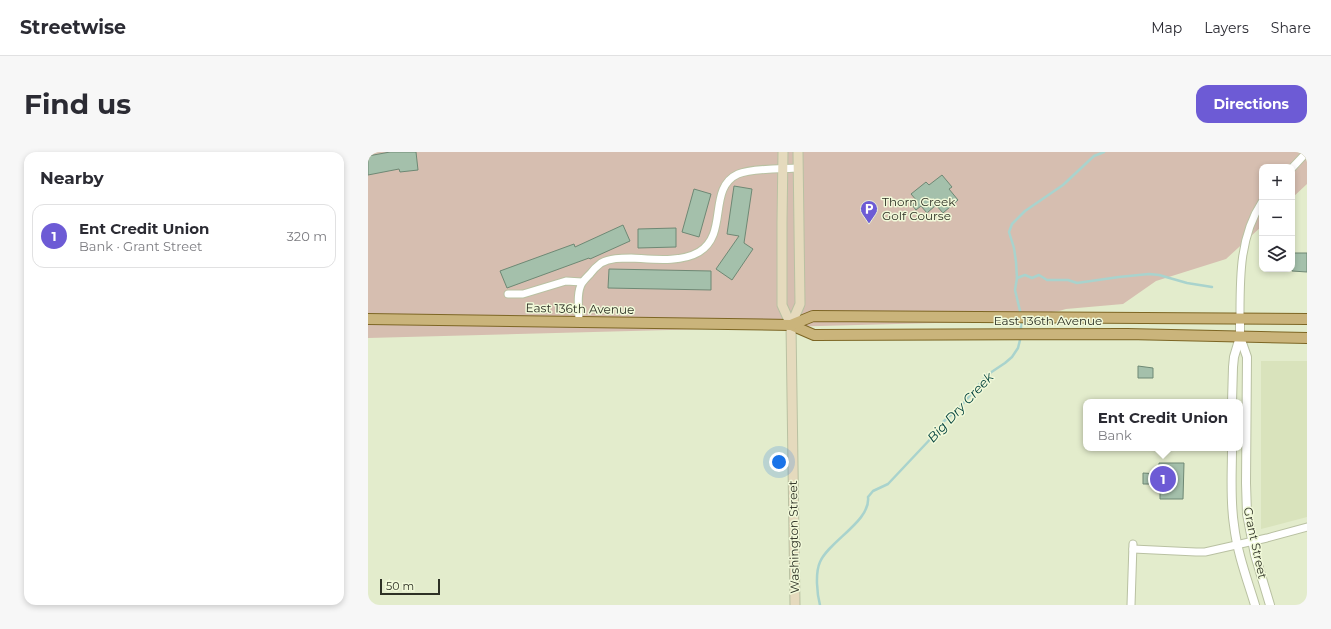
<!DOCTYPE html>
<html lang="en">
<head>
<meta charset="utf-8">
<style>
  body { margin:0; font-family:Montserrat,sans-serif; background:#f7f7f7; color:#2b2b33 }
  .controls { position:absolute; right:12px; top:12px; display:grid; overflow:hidden; border-radius:8px; box-shadow:0 2px 6px #0003 }
  .controls button { width:36px; height:36px; display:grid; place-items:center; padding:0; border:0; border-bottom:1px solid #e1e1e2; background:#fff; color:#2b2b33; font:20px sans-serif }
  .scale { position:absolute; left:12px; bottom:10px; width:60px; box-sizing:border-box; padding-left:4px; border:2px solid #2e3125; border-top:0; font-size:11px; line-height:14px; white-space:nowrap; color:#2e3125; -webkit-text-stroke:3px #f1f9d9; paint-order:stroke }
  .you { position:absolute; left:411px; top:310px; width:14px; height:14px; margin:-10px; border:3px solid #fff; border-radius:50%; background:#1a73e8; box-shadow:0 0 0 6px #1a73e833 }
  .badge { display:grid; place-items:center; width:26px; height:26px; border-radius:50%; background:#6d5bd5; color:#fff; font-size:13px; font-weight:700 }
  .pin { position:absolute; translate:-50% -50%; border:2px solid #fff; box-shadow:0 1px 4px #0006 }
  .popup { position:absolute; left:715px; top:247px; width:160px; height:52px; box-sizing:border-box; display:grid; place-content:center; border-radius:8px; background:#fff; filter:drop-shadow(0 1px 3px #0005); font-size:13px; white-space:nowrap; color:#7c7c81 }
  .popup b { font-size:15px; color:#2b2b33 }
  .popup::after { content:''; position:absolute; left:50%; top:100%; margin-left:-8px; border:8px solid transparent; border-top-color:#fff }
  .list { margin:0; padding:0; list-style:none }
  h2 { display:flex; justify-content:space-between; align-items:center; height:52px; margin:0; padding:0 16px; font-size:17px }
  h2 small { font-size:13px; font-weight:400; color:#7c7c81 }
  .list li { display:grid; grid-template-columns:26px 1fr auto; gap:12px; align-items:center; box-sizing:border-box; height:64px; margin:0 8px 8px; padding:0 8px; border:1px solid #e1e1e2; border-radius:12px }
  .list b { display:block; font-size:15px; white-space:nowrap }
  .list p { margin:0; font-size:13px; white-space:nowrap; color:#7c7c81 }
  .list em { font-size:13px; font-style:normal; color:#7c7c81 }
  .icon { flex:none; width:22px; height:22px; fill:none; stroke:currentColor; stroke-width:2; stroke-linecap:round; stroke-linejoin:round }
  .map { position:relative; flex:none; width:939px; height:453px; overflow:hidden; border-radius:12px }
  header { display:flex; align-items:center; gap:24px; box-sizing:border-box; height:56px; padding:0 20px; background:#fff; border-bottom:1px solid #e1e1e2 }
  header strong { font-size:19px }
  nav { display:flex; gap:22px; margin-inline-start:auto; font-size:14px }
  .intro { display:flex; align-items:center; justify-content:space-between; box-sizing:border-box; height:96px; padding:0 24px }
  h1 { margin:0; font-size:28px }
  .button { padding:10px 18px; border-radius:12px; background:#6d5bd5; color:#fff; font-size:14px; font-weight:700 }
  main { display:flex; gap:24px; padding:0 24px }
  aside { flex:1; background:#fff; border-radius:12px; box-shadow:0 2px 6px #0003 }
  .map>svg:first-child { display:block }
</style>
</head>
<body>
<header>
<strong>Streetwise</strong>
<nav><a>Map</a><a>Layers</a><a>Share</a></nav>
</header>
<div class="intro"><h1>Find us</h1><a class="button">Directions</a></div>
<main>
<aside>
<h2>Nearby<small></small></h2>
<ul class="list">
<li><span class="badge">1</span><div><b>Ent Credit Union</b><p>Bank · Grant Street</p></div><em>320 m</em></li>
</ul>
</aside>
<div class="map">
<svg width="939" height="453" viewBox="0 0 939 453">
  <rect width="100%" height="100%" fill="#e3eccc"/>
  <polygon fill="#d9e3bc" points="893,209 939,209 939,365 893,377"/>
  <polygon fill="#d6beb0" points="0,0 939,0 939,32 924,46 924,15 894,15 894,74 858,107 788,129 755,152 698,157 691,159 605,170 0,186"/>
  <g fill="none" stroke-linecap="round" stroke-linejoin="round">
    <g stroke="#a9d3cd" stroke-width="2.5">
      <polyline points="649,126 657,123 664,126 671,123 679,128 700,128 709,131 751,125 781,122 791,123 819,131 844,135"/>
      <polyline points="653,163 647,138 649,126 648,110 646,96 641,80 644,72 657,59 695,33 726,4 736,0"/>
      <polyline points="653,168 653,179"/>
      <path d="M452,453C449,442 447,421 452,410C461,389 503,369 500,345L505,339L520,332L568,281L575,270L594,253L619,223L637,211L644,205L650,196L653,184"/>
    </g>
  </g>
  <g fill="#a4c0ab" stroke="#6e8874">
    <polygon points="22,0 48,0 50,18 32,20 31,17 0,23 0,4"/>
    <polygon points="574,23 584,35 581,37 590,48 575,61 568,53 559,61 553,54 548,58 544,53 549,49 543,42 558,30 561,33"/>
    <polygon points="366,34 384,37 376,91 385,97 364,128 348,117 371,84 359,82"/>
    <polygon points="326,37 343,42 331,85 314,80"/>
    <polygon points="255,73 262,89 222,107 221,106 139,136 132,119 206,92 207,95"/>
    <polygon points="308,76 308,95 270,96 270,77"/>
    <polygon points="924,101 939,101 939,120 924,119"/>
    <polygon points="241,117 343,119 343,138 240,136"/>
    <polygon points="770,214 785,216 785,226 770,226"/>
    <polygon points="791,311 816,311 815,347 792,347 792,332 775,332 775,321 791,322"/>
  </g>
  <g fill="none" stroke-linecap="round" stroke-linejoin="round">
    <defs>
      <g id="minor">
        <polyline points="924,16 939,0"/>
        <polyline points="140,142 155,142 198,129 214,130"/>
        <path d="M872,167C872,127 871,85 894,50"/>
        <path d="M211,170C211,158 208,141 214,131C216,128 220,124 222,122C225,118 229,114 233,111C242,106 253,106 263,106C284,107 312,111 331,100C361,82 339,36 370,22C384,16 414,17 430,16"/>
        <polyline points="765,397 828,400 837,400 899,386 939,375"/>
        <polyline points="763,453 765,392"/>
      </g>
      <g id="tertiary">
        <polyline points="872,185 879,205 878,331 879,362 887,403 902,453"/>
        <polyline points="864,250 865,215 866,205 872,185 872,167"/>
        <path d="M864,296C864,321 862,348 866,373C869,400 879,427 887,453"/>
      </g>
      <g id="secondary">
        <polyline points="415,0 414,70 414,153 423,173 427,453"/>
        <polyline points="423,173 432,152 430,0"/>
      </g>
      <g id="primary">
        <polyline points="0,167 423,173 446,183 759,182 939,186"/>
        <polyline points="423,173 445,164 939,167"/>
      </g>
    </defs>
    <use href="#minor" stroke="#b9c1a2" stroke-width="9"/>
    <use href="#tertiary" stroke="#b9c1a2" stroke-width="10"/>
    <use href="#secondary" stroke="#b9c1a2" stroke-width="11"/>
    <use href="#primary" stroke="#7d6624" stroke-width="12"/>
    <use href="#minor" stroke="#fff" stroke-width="7"/>
    <use href="#tertiary" stroke="#fff" stroke-width="8"/>
    <use href="#secondary" stroke="#e5dabd" stroke-width="9"/>
    <use href="#primary" stroke="#cab47b" stroke-width="10"/>
  </g>
  <defs>
    <symbol id="parking-pin" viewBox="-11 -11 22 30"><path d="M0 17L-7.5 6A9.5 9.5 0 1 1 7.5 6Z" fill="#6d5bd5" stroke="#f1f9d9"/><path d="M-3.5-5.5H1a3.5 3.5 0 0 1 0 7H-1V5.5H-3.5ZM-1-3.4V-.6H.8a1.4 1.4 0 0 0 0-2.8Z" fill="#fff"/></symbol>
  </defs>
  <g fill-rule="evenodd">
    <use href="#parking-pin" x="491" y="47" width="20" height="27"/>
  </g>
  <g text-anchor="middle" stroke-width="3" stroke-linejoin="round" paint-order="stroke">
    <g font-size="12" fill="#2e3125" stroke="#f1f9d9" text-anchor="start">
      <text x="514" y="54">Thorn Creek<tspan x="514" dy="14">Golf Course</tspan></text>
    </g>
    <g font-size="12" fill="#2e3125" stroke="#f1f9d9">
      <text transform="translate(212 157) rotate(1)" y="4">East 136th Avenue</text>
      <text x="680" y="173">East 136th Avenue</text>
      <text transform="translate(426 385) rotate(-91)" y="4">Washington Street</text>
      <text transform="translate(887 391) rotate(78)" y="4">Grant Street</text>
    </g>
    <g font-size="13" font-style="italic" fill="#00413c" stroke="#f1f9d9">
      <text transform="translate(592 255) rotate(-47)" y="5">Big Dry Creek</text>
    </g>
  </g>
</svg>
<div class="controls">
<button>+</button>
<button>−</button>
<button><svg class="icon" aria-label="layers" viewBox="0 0 24 24"><path d="M12 4l9 5-9 5-9-5zM3 14l9 5 9-5"/></svg></button>
</div>
<div class="scale">50 m</div>
<div class="you"></div>
<div class="pin badge" style="left:795px;top:327px">1</div>
<div class="popup"><b>Ent Credit Union</b>Bank</div>
</div>
</main>
</body>
</html>
